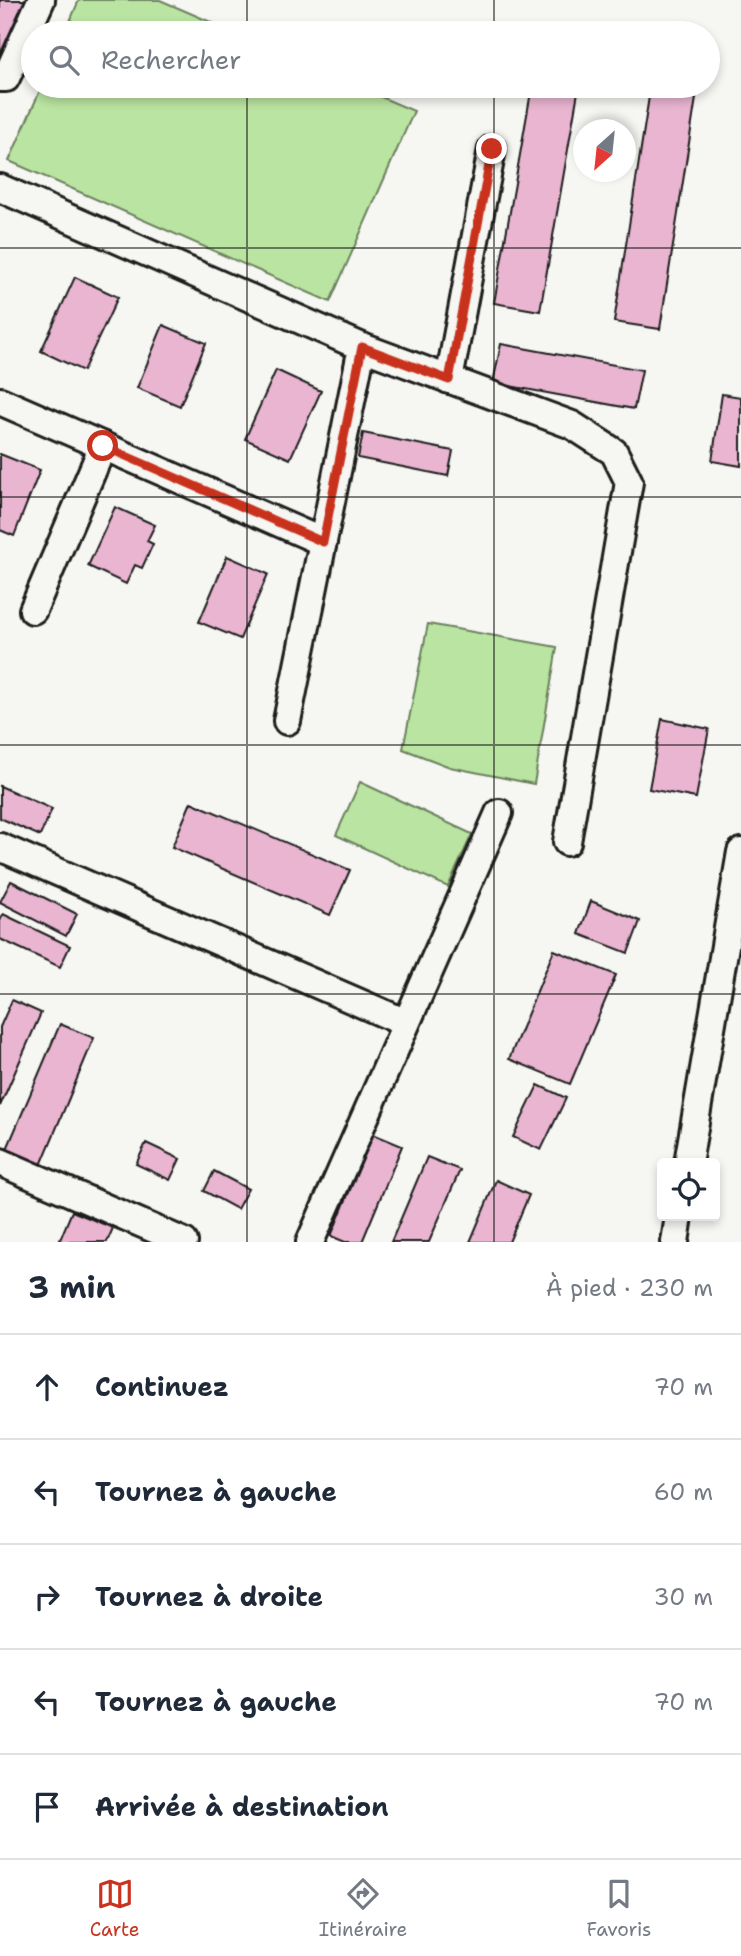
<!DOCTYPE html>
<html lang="fr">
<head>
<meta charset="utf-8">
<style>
  body { margin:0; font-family:"Shantell Sans",sans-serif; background:#f6f6f7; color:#1f2937 }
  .controls { position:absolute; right:21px; bottom:21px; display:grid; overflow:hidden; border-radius:7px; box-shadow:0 4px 10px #0003 }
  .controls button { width:63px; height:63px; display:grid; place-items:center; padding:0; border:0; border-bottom:2px solid #e0e1e3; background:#fff; color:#1f2937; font:35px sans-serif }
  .compass { position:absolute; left:573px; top:119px; width:63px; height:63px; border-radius:50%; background:#fff; box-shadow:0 4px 10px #0003; rotate:207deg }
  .stop { position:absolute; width:21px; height:21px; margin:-16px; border:5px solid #c8321e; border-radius:50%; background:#fff }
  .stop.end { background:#c8321e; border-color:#fff; box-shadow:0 2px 7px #0008 }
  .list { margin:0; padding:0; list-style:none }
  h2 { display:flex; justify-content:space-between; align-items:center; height:91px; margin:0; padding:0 28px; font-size:30px }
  h2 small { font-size:23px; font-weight:400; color:#747a83 }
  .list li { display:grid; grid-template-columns:46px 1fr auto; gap:21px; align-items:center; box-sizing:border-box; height:105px; padding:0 28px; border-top:2px solid #e0e1e3 }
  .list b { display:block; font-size:26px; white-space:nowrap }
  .list em { font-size:23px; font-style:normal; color:#747a83 }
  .icon { flex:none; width:38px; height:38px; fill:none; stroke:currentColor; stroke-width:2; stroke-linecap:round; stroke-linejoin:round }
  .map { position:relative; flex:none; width:741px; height:1242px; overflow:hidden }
  .search { position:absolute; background:#fff; box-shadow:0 4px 10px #0003; left:21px; right:21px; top:21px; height:77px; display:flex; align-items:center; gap:18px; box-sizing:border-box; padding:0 24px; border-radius:38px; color:#747a83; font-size:26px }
  .sheet { height:616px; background:#fff }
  nav { display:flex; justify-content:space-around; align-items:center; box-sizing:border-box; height:98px; border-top:2px solid #e0e1e3; background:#fff; font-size:19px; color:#747a83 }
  nav a { display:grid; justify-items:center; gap:4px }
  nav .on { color:#c8321e }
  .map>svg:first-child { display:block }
</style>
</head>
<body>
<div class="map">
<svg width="741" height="1242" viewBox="0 0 741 1242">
  <rect width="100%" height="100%" fill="#f6f6f2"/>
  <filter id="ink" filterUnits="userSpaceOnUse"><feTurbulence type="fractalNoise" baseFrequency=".0143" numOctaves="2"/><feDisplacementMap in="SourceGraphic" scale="14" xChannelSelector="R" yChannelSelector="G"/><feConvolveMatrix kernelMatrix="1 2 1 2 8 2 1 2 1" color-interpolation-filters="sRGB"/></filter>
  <g filter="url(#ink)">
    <g fill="#bae4a1" stroke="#6b805e" stroke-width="2">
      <polygon points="79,0 160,0 236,33 65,33"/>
      <polygon points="42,86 355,86 414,111 330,302 9,161"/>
      <polygon points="428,624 557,647 534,784 450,767 403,749"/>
      <polygon points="360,782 472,834 448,887 336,835"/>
    </g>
    <g fill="#e9b5d1" stroke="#1c1c1c" stroke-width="2">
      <polygon points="0,0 26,0 0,62"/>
      <polygon points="532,86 579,86 540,311 494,303"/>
      <polygon points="650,90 696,98 660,329 614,322"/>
      <polygon points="75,277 118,297 83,371 41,351"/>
      <polygon points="163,325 206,343 180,406 137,388"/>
      <polygon points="501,344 642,370 634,409 493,383"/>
      <polygon points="276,370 321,391 290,459 245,439"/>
      <polygon points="722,394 741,397 741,466 712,461"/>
      <polygon points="363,433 453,451 448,476 358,458"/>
      <polygon points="0,454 40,470 14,536 0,530"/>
      <polygon points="115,507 155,525 147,541 153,544 142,568 135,565 126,584 88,566"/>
      <polygon points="227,556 268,574 240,639 199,622"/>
      <polygon points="662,719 709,729 696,798 649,789"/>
      <polygon points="0,786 52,809 40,836 0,818"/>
      <polygon points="191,802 350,870 330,915 172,847"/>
      <polygon points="11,881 77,914 66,936 0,902"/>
      <polygon points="591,901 640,921 628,953 579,934"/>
      <polygon points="3,914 70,946 60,967 0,939 0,921"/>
      <polygon points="554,950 616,975 570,1084 509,1059"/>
      <polygon points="12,1000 41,1013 0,1106 0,1027"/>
      <polygon points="60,1024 94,1038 39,1170 4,1156"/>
      <polygon points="538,1085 566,1098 541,1150 513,1137"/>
      <polygon points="373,1134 402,1146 362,1242 345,1242 331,1236"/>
      <polygon points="146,1143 180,1159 170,1180 136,1164"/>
      <polygon points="427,1157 460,1170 429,1242 391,1242"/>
      <polygon points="214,1171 248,1189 237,1209 204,1191"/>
      <polygon points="496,1180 529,1195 509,1242 470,1242"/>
      <polygon points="72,1211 113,1228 107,1242 59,1242"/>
    </g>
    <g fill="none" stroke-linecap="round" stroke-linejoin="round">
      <defs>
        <g id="minor">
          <polyline points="0,78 6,78 41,0"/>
          <polyline points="0,188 362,347 572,425 614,452 629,482 567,842"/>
          <polyline points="449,380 492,149"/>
          <polyline points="0,401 323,542"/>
          <polyline points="33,610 103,446"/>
          <polyline points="287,721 362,347"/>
          <polyline points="0,847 406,1023"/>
          <polyline points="0,1162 184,1242"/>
          <polyline points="688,1163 741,852"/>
          <polyline points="310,1242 499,813"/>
          <polyline points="675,1242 679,1216"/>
        </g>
      </defs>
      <use href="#minor" stroke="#1c1c1c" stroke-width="32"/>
      <use href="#minor" stroke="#f6f6f2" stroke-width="26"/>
    </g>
  </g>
  <g fill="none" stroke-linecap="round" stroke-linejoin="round" filter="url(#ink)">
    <polyline stroke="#c8321e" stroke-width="9" points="103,446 323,542 362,347 449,380 492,149"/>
  </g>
  <path fill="none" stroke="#1c1c1c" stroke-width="2" stroke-opacity="0.55" d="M247,0V33M494,0V33M247,86V1242M494,86V1242M0,248H741M0,497H741M0,745H741M0,994H741"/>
</svg>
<div class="controls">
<button><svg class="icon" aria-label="locate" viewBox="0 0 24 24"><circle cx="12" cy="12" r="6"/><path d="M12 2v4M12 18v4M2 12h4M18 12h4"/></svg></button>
</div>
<svg class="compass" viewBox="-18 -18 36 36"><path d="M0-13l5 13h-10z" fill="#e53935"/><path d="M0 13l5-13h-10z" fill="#747a83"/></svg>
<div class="stop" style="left:103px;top:446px"></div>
<div class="stop end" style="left:492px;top:149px"></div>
<div class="search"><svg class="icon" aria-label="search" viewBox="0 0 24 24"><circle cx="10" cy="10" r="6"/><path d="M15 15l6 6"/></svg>Rechercher</div>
</div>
<section class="sheet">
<h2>3 min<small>À pied · 230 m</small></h2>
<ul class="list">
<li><svg class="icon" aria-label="ahead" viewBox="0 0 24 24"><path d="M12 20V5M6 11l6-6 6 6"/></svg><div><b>Continuez</b></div><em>70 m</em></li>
<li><svg class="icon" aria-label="left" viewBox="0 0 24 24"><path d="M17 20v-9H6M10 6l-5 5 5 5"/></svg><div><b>Tournez à gauche</b></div><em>60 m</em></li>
<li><svg class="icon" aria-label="right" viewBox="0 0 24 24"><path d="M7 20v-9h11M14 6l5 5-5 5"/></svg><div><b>Tournez à droite</b></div><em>30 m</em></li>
<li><svg class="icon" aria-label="left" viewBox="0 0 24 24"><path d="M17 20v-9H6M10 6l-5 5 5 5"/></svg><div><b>Tournez à gauche</b></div><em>70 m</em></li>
<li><svg class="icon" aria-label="arrive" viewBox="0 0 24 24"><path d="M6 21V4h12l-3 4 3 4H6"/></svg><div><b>Arrivée à destination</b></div></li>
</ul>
</section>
<nav>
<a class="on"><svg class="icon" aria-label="map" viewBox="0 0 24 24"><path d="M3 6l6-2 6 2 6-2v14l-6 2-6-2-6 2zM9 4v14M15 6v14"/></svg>Carte</a>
<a><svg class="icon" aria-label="directions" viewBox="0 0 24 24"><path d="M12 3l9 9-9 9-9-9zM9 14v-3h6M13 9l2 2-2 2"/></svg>Itinéraire</a>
<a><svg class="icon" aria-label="saved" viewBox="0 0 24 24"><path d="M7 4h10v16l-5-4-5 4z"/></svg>Favoris</a>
</nav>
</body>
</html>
